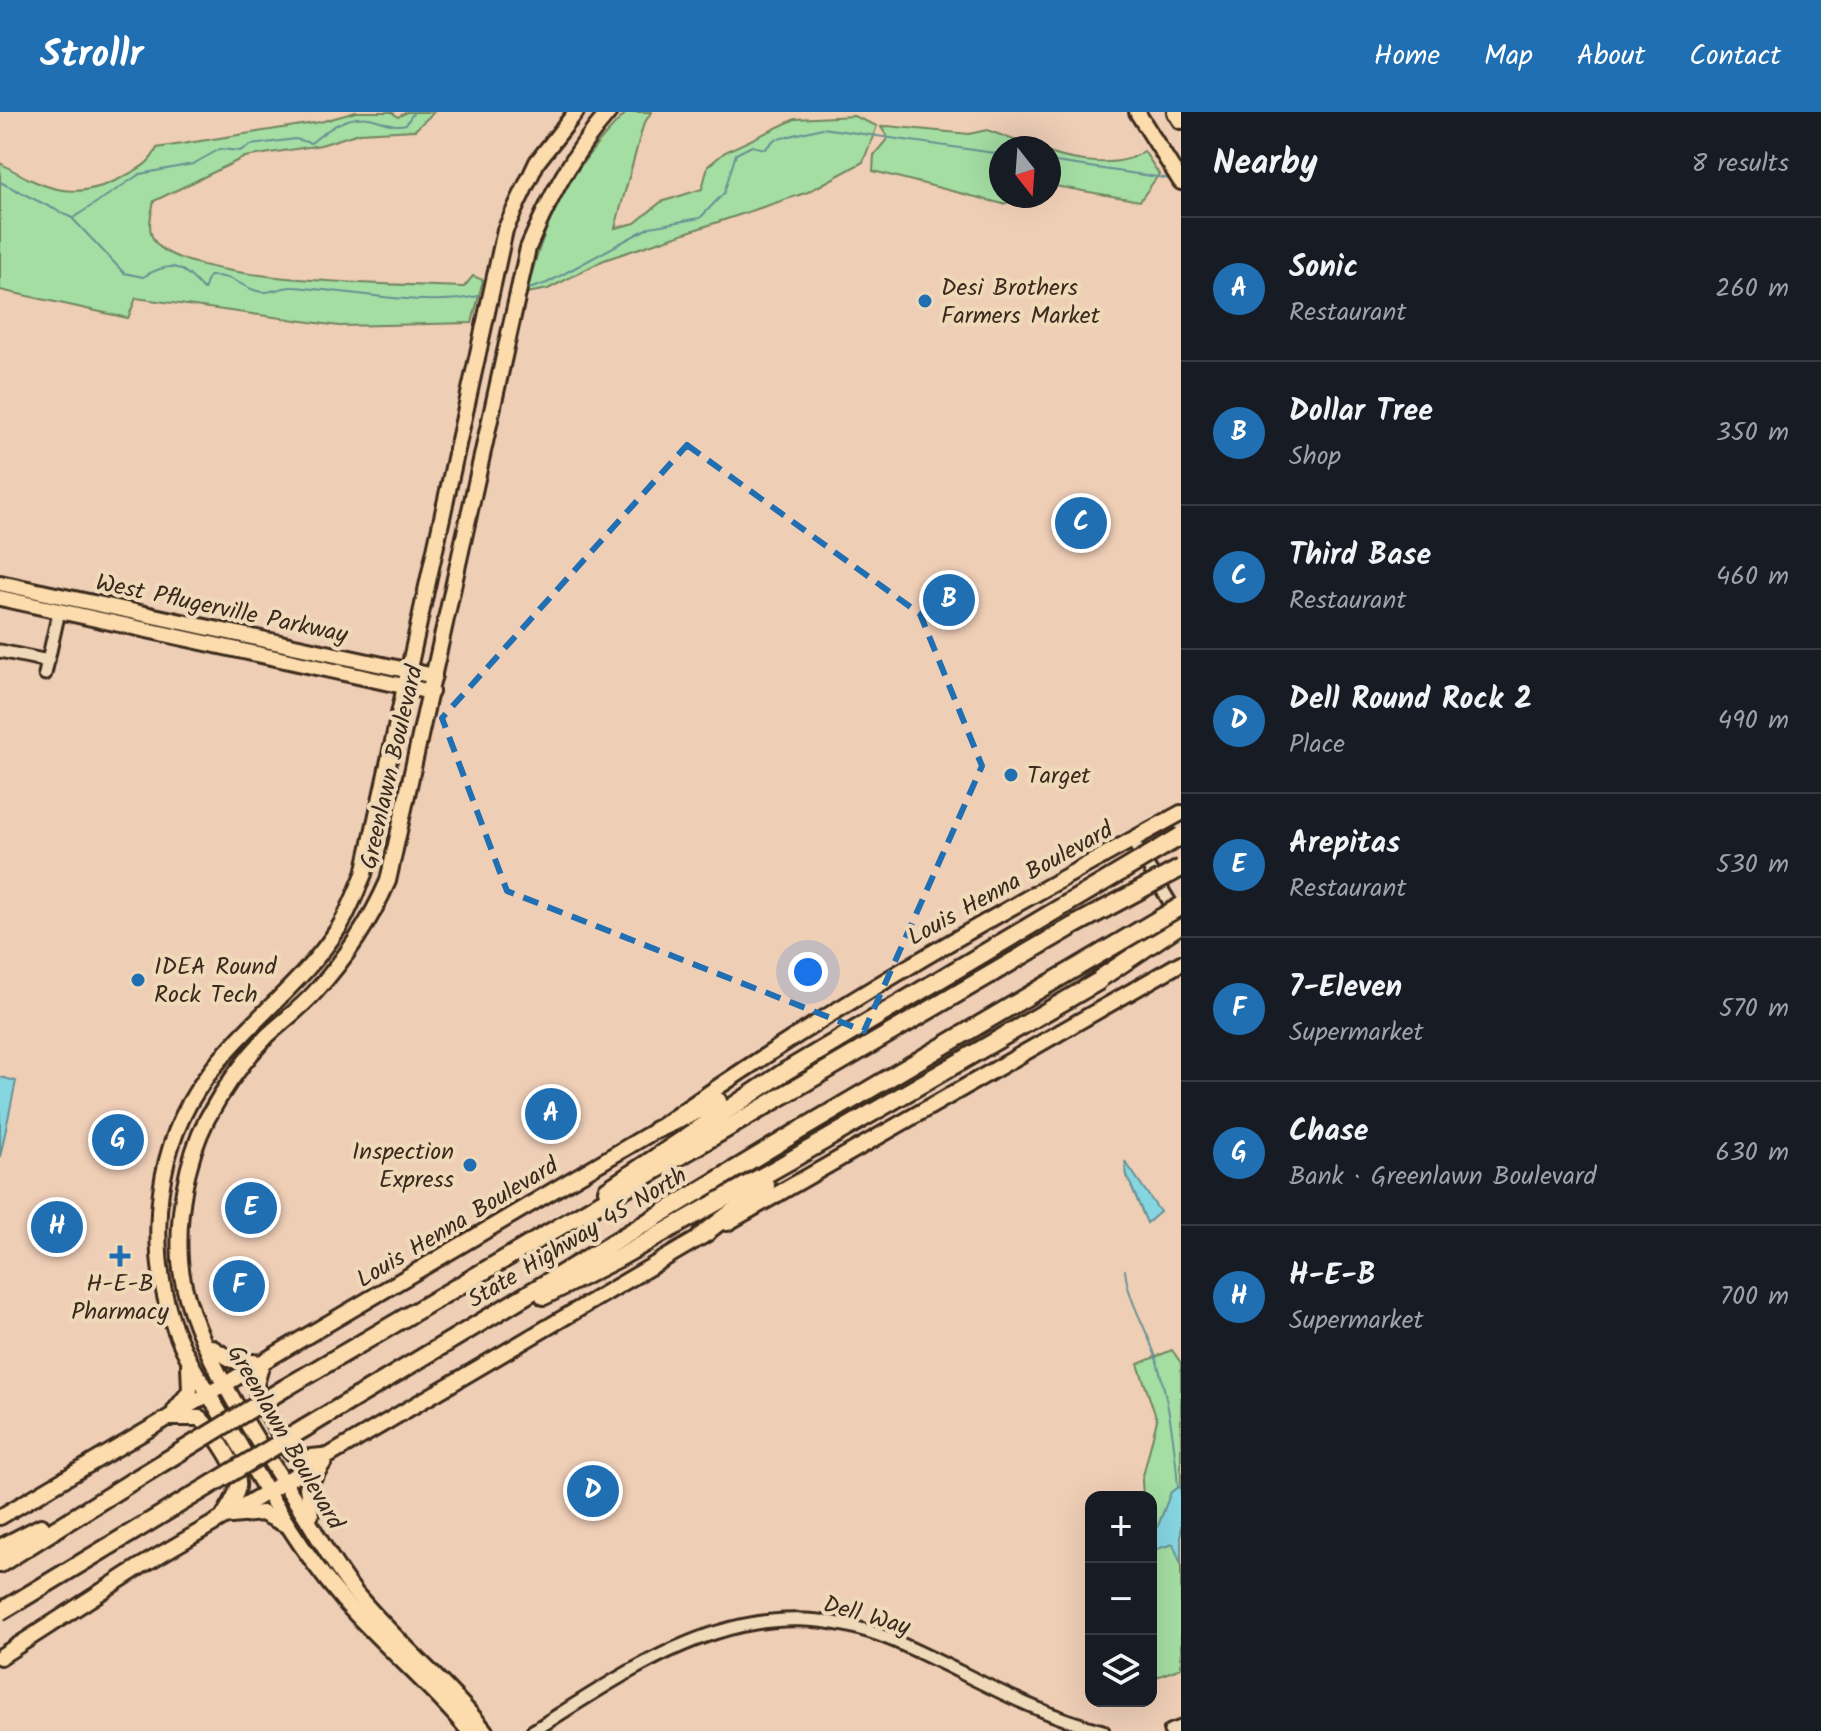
<!DOCTYPE html>
<html lang="en">
<head>
<meta charset="utf-8">
<style>
  body { margin:0; font-family:Kalam,sans-serif; background:#242831; color:#f1f3f6 }
  .controls { position:absolute; right:24px; bottom:24px; display:grid; overflow:hidden; border-radius:16px; box-shadow:0 8px 32px #0002 }
  .controls button { width:72px; height:72px; display:grid; place-items:center; padding:0; border:0; border-bottom:2px solid #363941; background:#171b24; color:#f1f3f6; font:40px sans-serif }
  .compass { position:absolute; left:989px; top:24px; width:72px; height:72px; border-radius:50%; background:#171b24; box-shadow:0 8px 32px #0002; rotate:163deg }
  .you { position:absolute; left:808px; top:860px; width:28px; height:28px; margin:-20px; border:6px solid #fff; border-radius:50%; background:#1a73e8; box-shadow:0 0 0 12px #1a73e833 }
  .badge { display:grid; place-items:center; width:52px; height:52px; border-radius:50%; background:#1f6fb2; color:#fff; font-size:26px; font-weight:700 }
  .pin { position:absolute; translate:-50% -50%; border:4px solid #fff; box-shadow:0 2px 8px #0006 }
  .list { margin:0; padding:0; list-style:none }
  h2 { display:flex; justify-content:space-between; align-items:center; height:104px; margin:0; padding:0 32px; font-size:34px }
  h2 small { font-size:26px; font-weight:400; color:#9ea1a6 }
  .list li { display:grid; grid-template-columns:52px 1fr auto; gap:24px; align-items:center; box-sizing:border-box; height:144px; padding:0 32px; border-top:2px solid #363941 }
  .list b { display:block; font-size:30px; white-space:nowrap }
  .list p { margin:0; font-size:26px; white-space:nowrap; color:#9ea1a6 }
  .list em { font-size:26px; font-style:normal; color:#9ea1a6 }
  .icon { flex:none; width:44px; height:44px; fill:none; stroke:currentColor; stroke-width:2; stroke-linecap:round; stroke-linejoin:round }
  .map { position:relative; flex:none; width:1181px; height:1619px; overflow:hidden }
  header { display:flex; align-items:center; gap:48px; box-sizing:border-box; height:112px; padding:0 40px; background:#1f6fb2; color:#fff }
  header strong { font-size:38px }
  nav { display:flex; gap:44px; margin-inline-start:auto; font-size:28px }
  main { display:flex }
  aside { flex:1; background:#171b24 }
  .map>svg:first-child { display:block }
</style>
</head>
<body>
<header>
<strong>Strollr</strong>
<nav><a>Home</a><a>Map</a><a>About</a><a>Contact</a></nav>
</header>
<main>
<div class="map">
<svg width="1181" height="1619" viewBox="0 0 1181 1619">
  <rect width="100%" height="100%" fill="#efceb6"/>
  <filter id="ink" filterUnits="userSpaceOnUse"><feTurbulence type="fractalNoise" baseFrequency=".0125" numOctaves="2"/><feDisplacementMap in="SourceGraphic" scale="16" xChannelSelector="R" yChannelSelector="G"/><feConvolveMatrix kernelMatrix="1 2 1 2 8 2 1 2 1" color-interpolation-filters="sRGB"/></filter>
  <g filter="url(#ink)">
    <g fill="#a4dea3" stroke="#708460" stroke-width="2">
      <path d="M356,0H392L398,5L407,0H434L415,18L359,21L321,33L245,45L154,89C151,103 146,119 156,131C189,172 406,172 464,175L473,164L483,168L472,211L339,214L136,186L128,206L0,178V51C46,78 75,91 125,64C140,56 150,52 157,36L320,10Z"/>
      <path d="M627,0H651L643,14L615,116L635,111L661,90L702,77L708,54L725,40L795,7L854,4L877,14L863,50L808,80L604,148L548,177L527,181C544,105 572,54 627,0Z"/>
      <polygon points="887,14 969,22 987,18 1036,36 1001,36 1001,84 1027,84 1003,92 873,59 874,43 888,26 881,15"/>
      <path d="M1144,39L1159,62L1140,89L1055,74L1049,76V41C1076,50 1121,57 1144,39Z"/>
      <polygon points="1172,1238 1181,1251 1181,1556 1151,1567 1151,1385 1143,1385 1142,1368 1157,1308 1138,1252"/>
    </g>
    <g fill="#86d6e1" stroke="#689193" stroke-width="2">
      <polygon points="0,965 16,969 0,1045"/>
      <polygon points="1125,1049 1160,1100 1147,1111 1127,1064"/>
      <polygon points="1181,1374 1181,1452 1173,1432 1151,1439 1151,1432 1171,1380"/>
    </g>
    <g fill="none" stroke-linecap="round" stroke-linejoin="round">
      <g stroke="#689193" stroke-width="2">
        <polyline points="1049,49 1171,67"/>
        <path d="M0,70L72,106L124,161L143,165C173,147 182,154 204,178L209,164C237,163 242,177 262,180C272,181 283,174 293,175C354,179 419,196 479,184"/>
        <path d="M73,106L140,62L193,52L220,37L240,39L251,33L295,27L311,31C328,17 346,3 369,6C382,8 393,16 406,12L414,0"/>
        <polyline points="529,177 547,171 650,115 700,106 724,81 736,42 752,34 765,37 774,28 822,16 1001,42"/>
        <path d="M1125,1158C1128,1190 1147,1216 1156,1246C1169,1290 1175,1331 1178,1376"/>
      </g>
      <defs>
        <g id="minor">
          <polyline points="0,539 48,549"/>
          <polyline points="45,562 59,499"/>
          <polyline points="1132,728 1177,802"/>
          <path d="M533,1619C646,1548 752,1470 892,1528C963,1558 1027,1600 1103,1619"/>
          <polyline points="1170,1619 1181,1615"/>
        </g>
        <g id="major">
          <polyline points="1137,0 1181,70"/>
          <polyline points="0,471 434,564"/>
          <polyline points="0,486 431,580"/>
          <polyline points="727,1111 1181,851"/>
          <polyline points="211,1235 232,1248 262,1251"/>
          <polyline points="262,1251 256,1272 258,1285 290,1340 301,1346 322,1344"/>
          <polyline points="175,1298 190,1279 189,1253"/>
          <path d="M171,1306H200C212,1318 241,1358 238,1375C236,1385 228,1396 223,1405"/>
          <polyline points="311,1403 307,1375 324,1350"/>
          <polyline points="231,1404 262,1401 284,1412"/>
          <path d="M0,1405L656,1018C823,899 1002,799 1181,701"/>
          <polyline points="0,1545 141,1454 708,1121"/>
          <path d="M469,1619C431,1572 383,1534 343,1488C302,1440 270,1386 239,1332C220,1301 200,1270 184,1238C148,1165 150,1063 189,992C228,922 296,882 338,817C349,800 356,780 364,762L505,118L537,50L576,0"/>
          <path d="M485,1619C446,1570 397,1531 357,1483C336,1458 321,1429 304,1402C263,1337 185,1225 180,1148C177,1103 186,1048 207,1007C223,977 243,949 267,924C283,909 301,896 316,879C346,846 370,810 388,769L528,136C550,85 572,42 609,0"/>
        </g>
        <g id="highway">
          <polyline points="1176,0 1181,8"/>
          <polyline points="1086,876 1181,812"/>
          <polyline points="656,1018 718,989"/>
          <polyline points="607,1078 786,959"/>
          <polyline points="701,1124 766,1074"/>
          <polyline points="544,1184 617,1147 791,1048"/>
          <polyline points="285,1276 784,983"/>
          <polyline points="305,1316 804,1016"/>
          <polyline points="0,1436 41,1415"/>
          <polyline points="0,1452 131,1370"/>
        </g>
      </defs>
      <use href="#minor" stroke="#3b2a1e" stroke-width="17"/>
      <use href="#major" stroke="#3b2a1e" stroke-width="20"/>
      <use href="#highway" stroke="#3b2a1e" stroke-width="22"/>
      <use href="#minor" stroke="#efd9b8" stroke-width="11"/>
      <use href="#major" stroke="#fcdcac" stroke-width="14"/>
      <use href="#highway" stroke="#fcdcac" stroke-width="16"/>
      <defs>
        <g id="highway-bridge">
          <polyline points="786,959 1181,724"/>
          <polyline points="784,983 1073,814 1181,756"/>
          <polyline points="804,1016 1181,794"/>
          <polyline points="791,1048 1099,869"/>
          <polyline points="131,1370 285,1276"/>
          <polyline points="0,1500 305,1316"/>
        </g>
      </defs>
      <use href="#highway-bridge" stroke="#3b2a1e" stroke-width="22" stroke-linecap="butt"/>
      <use href="#highway-bridge" stroke="#fcdcac" stroke-width="16"/>
    </g>
  </g>
  <path fill="none" stroke="#1f6fb2" stroke-width="6" stroke-dasharray="16 10" stroke-linejoin="round" d="M687,333L920,502L982,654L864,919L507,779L442,606Z"/>
  <g fill="#1f6fb2" stroke="#efd9b8" stroke-width="3">
    <circle cx="925" cy="189" r="8"/>
    <circle cx="1011" cy="663" r="8"/>
    <circle cx="138" cy="868" r="8"/>
    <circle cx="470" cy="1053" r="8"/>
    <path d="M116 1132h8v8h8v8h-8v8h-8v-8h-8v-8h8z"/>
  </g>
  <g text-anchor="middle" stroke-width="8" stroke-linejoin="round" paint-order="stroke">
    <g font-size="24" fill="#3b2a1e" stroke="#efd9b8" text-anchor="start">
      <text x="941" y="183">Desi Brothers<tspan x="941" dy="28">Farmers Market</tspan></text>
      <text x="1027" y="671">Target</text>
      <text x="154" y="862">IDEA Round<tspan x="154" dy="28">Rock Tech</tspan></text>
      <text x="454" y="1047" text-anchor="end">Inspection<tspan x="454" dy="28">Express</tspan></text>
      <text x="120" y="1179" text-anchor="middle">H-E-B<tspan x="120" dy="28">Pharmacy</tspan></text>
    </g>
    <g font-size="24" fill="#3b2a1e" stroke="#efd9b8">
      <text transform="translate(222 496) rotate(12)" y="8">West Pflugerville Parkway</text>
      <text transform="translate(391 655) rotate(-77)" y="8">Greenlawn Boulevard</text>
      <text transform="translate(1010 771) rotate(-29)" y="8">Louis Henna Boulevard</text>
      <text transform="translate(457 1110) rotate(-31)" y="8">Louis Henna Boulevard</text>
      <text transform="translate(577 1125) rotate(-31)" y="8">State Highway 45 North</text>
      <text transform="translate(286 1325) rotate(60)" y="8">Greenlawn Boulevard</text>
      <text transform="translate(867 1503) rotate(16)" y="8">Dell Way</text>
    </g>
  </g>
</svg>
<div class="controls">
<button>+</button>
<button>−</button>
<button><svg class="icon" aria-label="layers" viewBox="0 0 24 24"><path d="M12 4l9 5-9 5-9-5zM3 14l9 5 9-5"/></svg></button>
</div>
<svg class="compass" viewBox="-18 -18 36 36"><path d="M0-13l5 13h-10z" fill="#e53935"/><path d="M0 13l5-13h-10z" fill="#9ea1a6"/></svg>
<div class="you"></div>
<div class="pin badge" style="left:551px;top:1002px">A</div>
<div class="pin badge" style="left:949px;top:488px">B</div>
<div class="pin badge" style="left:1081px;top:411px">C</div>
<div class="pin badge" style="left:593px;top:1379px">D</div>
<div class="pin badge" style="left:251px;top:1096px">E</div>
<div class="pin badge" style="left:239px;top:1174px">F</div>
<div class="pin badge" style="left:118px;top:1028px">G</div>
<div class="pin badge" style="left:57px;top:1115px">H</div>
</div>
<aside>
<h2>Nearby<small>8 results</small></h2>
<ul class="list">
<li><span class="badge">A</span><div><b>Sonic</b><p>Restaurant</p></div><em>260 m</em></li>
<li><span class="badge">B</span><div><b>Dollar Tree</b><p>Shop</p></div><em>350 m</em></li>
<li><span class="badge">C</span><div><b>Third Base</b><p>Restaurant</p></div><em>460 m</em></li>
<li><span class="badge">D</span><div><b>Dell Round Rock 2</b><p>Place</p></div><em>490 m</em></li>
<li><span class="badge">E</span><div><b>Arepitas</b><p>Restaurant</p></div><em>530 m</em></li>
<li><span class="badge">F</span><div><b>7-Eleven</b><p>Supermarket</p></div><em>570 m</em></li>
<li><span class="badge">G</span><div><b>Chase</b><p>Bank · Greenlawn Boulevard</p></div><em>630 m</em></li>
<li><span class="badge">H</span><div><b>H-E-B</b><p>Supermarket</p></div><em>700 m</em></li>
</ul>
</aside>
</main>
</body>
</html>
